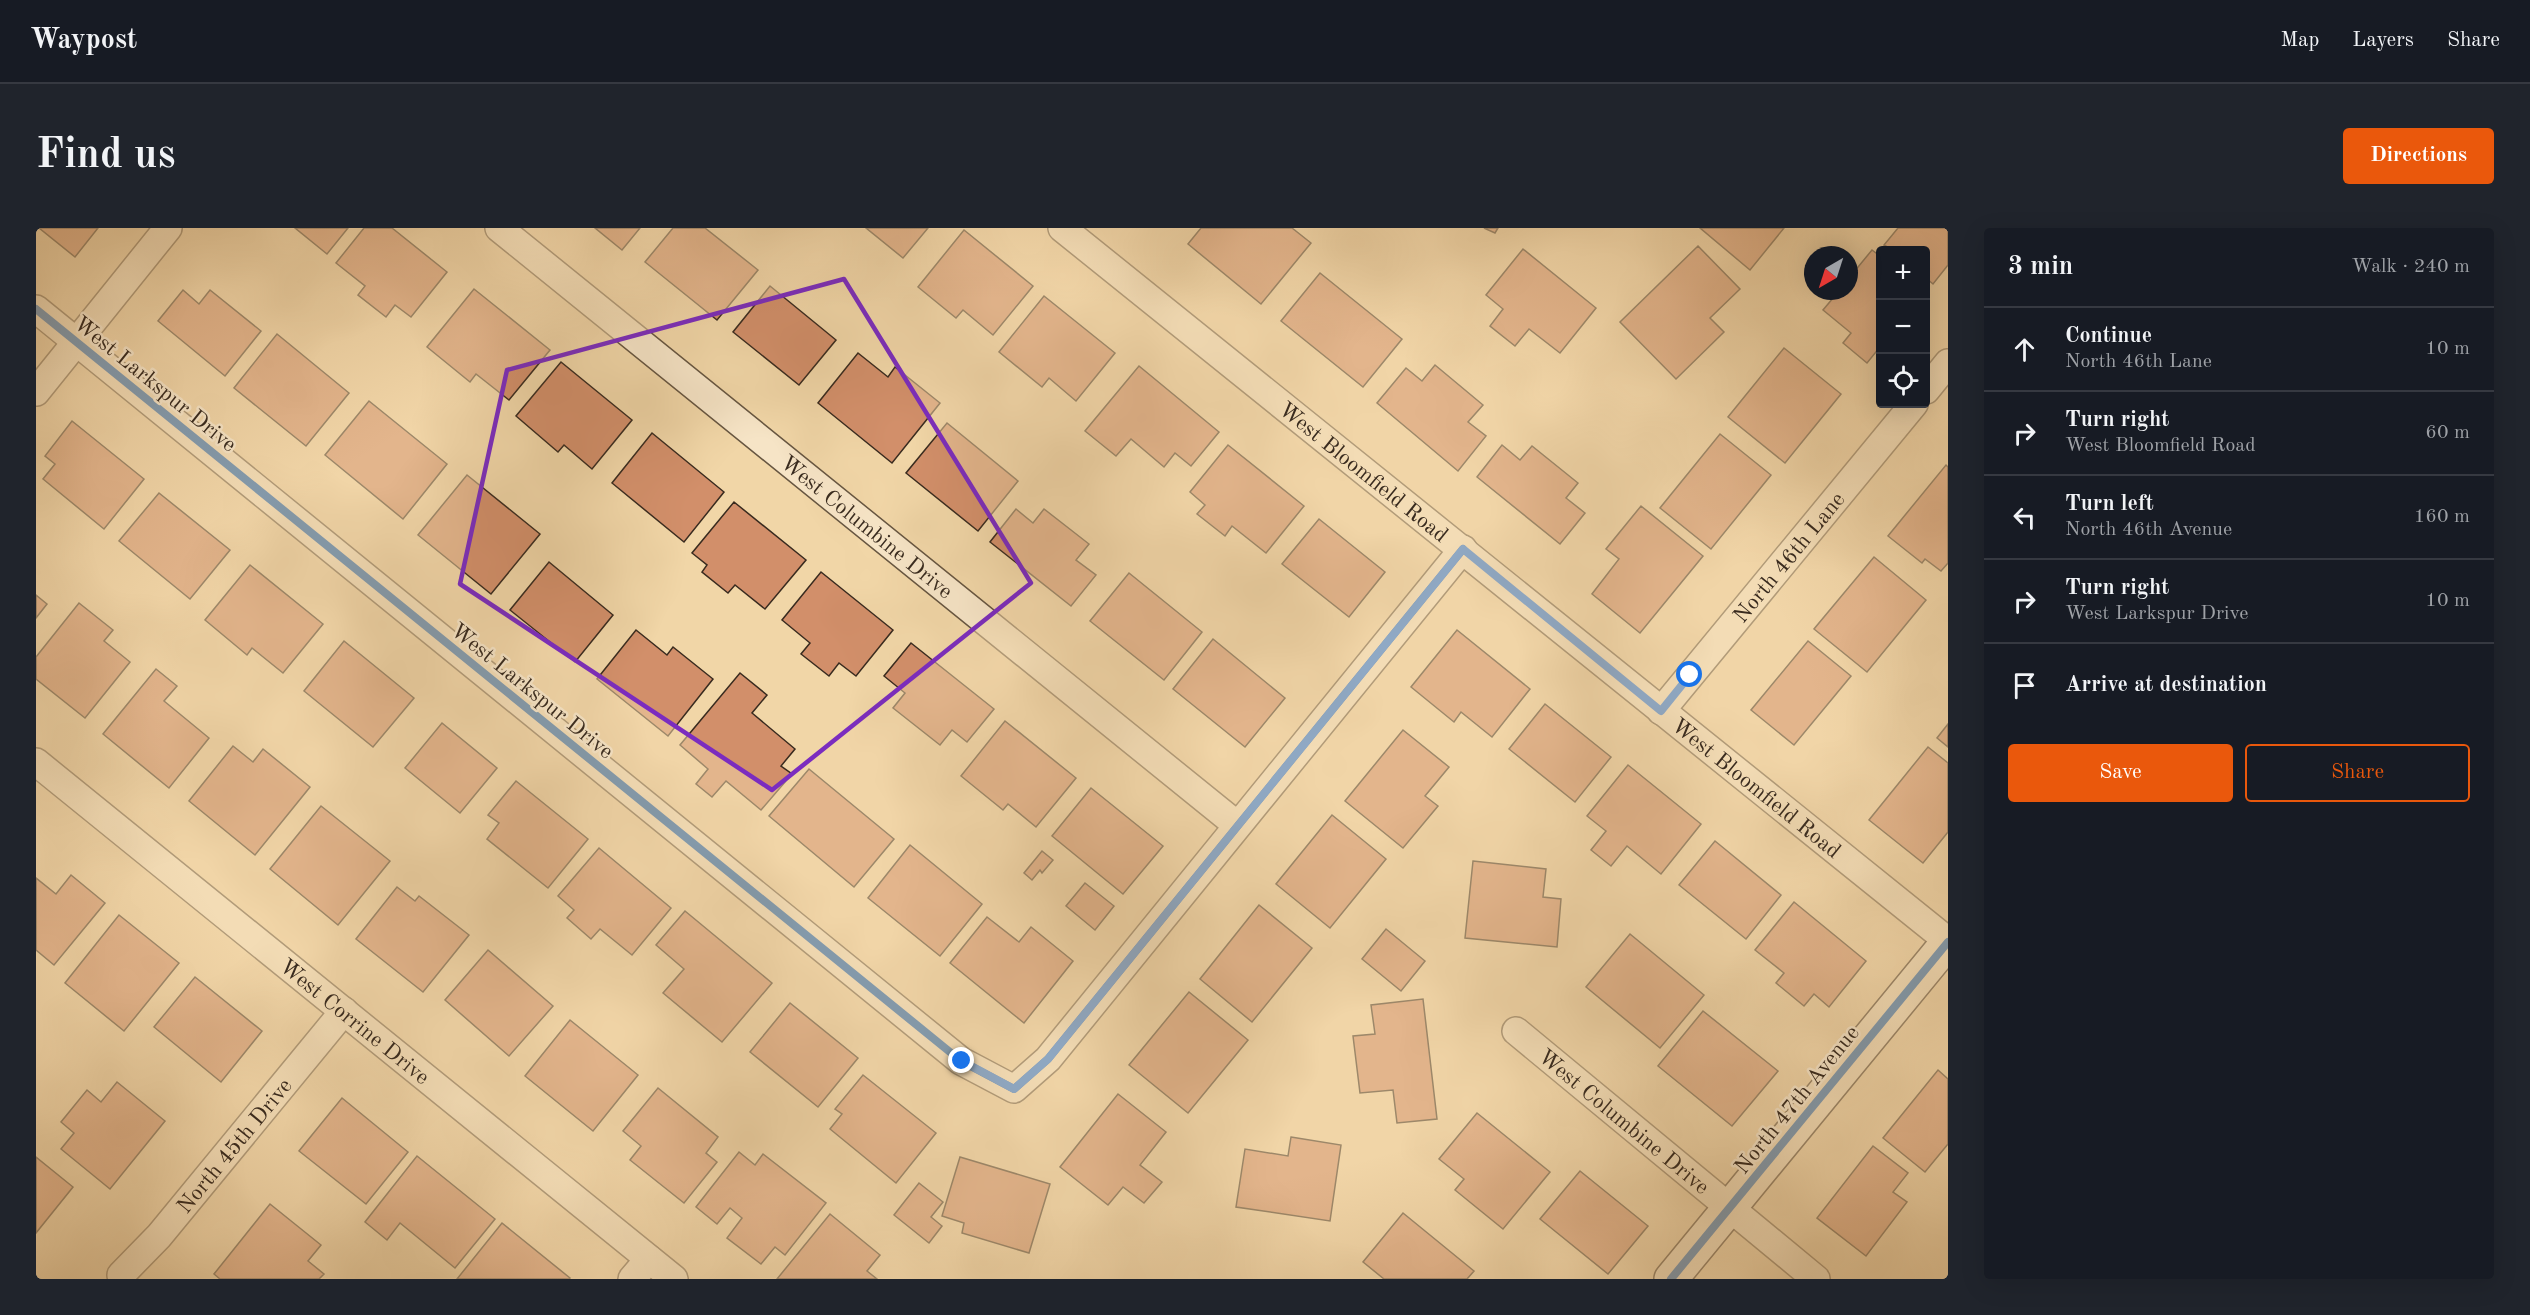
<!DOCTYPE html>
<html lang="en">
<head>
<meta charset="utf-8">
<style>
  body { margin:0; font-family:"Old Standard TT",serif; background:#20242c; color:#f1f3f6 }
  .controls { position:absolute; right:18px; top:18px; display:grid; overflow:hidden; border-radius:6px; box-shadow:0 6px 24px #0002 }
  .controls button { width:54px; height:54px; display:grid; place-items:center; padding:0; border:0; border-bottom:2px solid #363941; background:#171b24; color:#f1f3f6; font:30px sans-serif }
  .compass { position:absolute; left:1768px; top:18px; width:54px; height:54px; border-radius:50%; background:#171b24; box-shadow:0 6px 24px #0002; rotate:219deg }
  .stop { position:absolute; width:18px; height:18px; margin:-14px; border:4px solid #1a73e8; border-radius:50%; background:#fff }
  .stop.end { background:#1a73e8; border-color:#fff; box-shadow:0 2px 6px #0008 }
  .list { margin:0; padding:0; list-style:none }
  h2 { display:flex; justify-content:space-between; align-items:center; height:78px; margin:0; padding:0 24px; font-size:26px }
  h2 small { font-size:20px; font-weight:400; color:#9ea1a6 }
  .list li { display:grid; grid-template-columns:39px 1fr auto; gap:18px; align-items:center; box-sizing:border-box; height:84px; padding:0 24px; border-top:2px solid #363941 }
  .list b { display:block; font-size:22px; white-space:nowrap }
  .list p { margin:0; font-size:20px; white-space:nowrap; color:#9ea1a6 }
  .list em { font-size:20px; font-style:normal; color:#9ea1a6 }
  .actions { display:flex; gap:12px; padding:18px 24px }
  .actions a { flex:1; padding:14px 0; border:2px solid #ea580c; border-radius:6px; text-align:center; font-size:21px; color:#ea580c }
  .actions .main { background:#ea580c; color:#fff }
  .icon { flex:none; width:33px; height:33px; fill:none; stroke:currentColor; stroke-width:2; stroke-linecap:round; stroke-linejoin:round }
  .map { position:relative; flex:none; width:1912px; height:1051px; overflow:hidden; border-radius:6px }
  header { display:flex; align-items:center; gap:36px; box-sizing:border-box; height:84px; padding:0 30px; background:#171b24; border-bottom:2px solid #363941 }
  header strong { font-size:28px }
  nav { display:flex; gap:33px; margin-inline-start:auto; font-size:21px }
  .intro { display:flex; align-items:center; justify-content:space-between; box-sizing:border-box; height:144px; padding:0 36px }
  h1 { margin:0; font-size:42px }
  .button { padding:15px 27px; border-radius:6px; background:#ea580c; color:#fff; font-size:21px; font-weight:700 }
  main { display:flex; gap:36px; padding:0 36px }
  aside { flex:1; background:#171b24; border-radius:6px; box-shadow:0 6px 24px #0002 }
  .map>svg:first-child { display:block }
</style>
</head>
<body>
<header>
<strong>Waypost</strong>
<nav><a>Map</a><a>Layers</a><a>Share</a></nav>
</header>
<div class="intro"><h1>Find us</h1><a class="button">Directions</a></div>
<main>
<div class="map">
<svg width="1912" height="1051" viewBox="0 0 1912 1051">
  <rect width="100%" height="100%" fill="#f1d6a7"/>
  <filter id="stains"><feTurbulence type="fractalNoise" baseFrequency=".00333" numOctaves="4"/><feColorMatrix values="0 0 0 0 .2 0 0 0 0 .09 0 0 0 0 .02 0 0 0 .5 -.17"/></filter>
  <radialGradient id="worn" r=".72"><stop offset=".6" stop-color="#630" stop-opacity="0"/><stop offset="1" stop-color="#630" stop-opacity=".3"/></radialGradient>
  <g fill="#d28f6a" stroke="#392b1f" stroke-width="1.5">
    <polygon points="3,0 62,0 39,29"/>
    <polygon points="259,0 312,0 291,26"/>
    <polygon points="328,0 356,0 411,44 375,89 359,77 350,89 322,67 329,58 300,35"/>
    <polygon points="559,0 604,0 586,22"/>
    <polygon points="637,0 669,0 722,42 681,92 609,34"/>
    <polygon points="830,0 892,0 867,30"/>
    <polygon points="1165,0 1256,0 1275,15 1225,76 1152,16"/>
    <polygon points="1448,0 1462,0 1459,5"/>
    <polygon points="1664,0 1748,0 1714,42"/>
    <polygon points="1862,0 1912,0 1912,37 1897,56 1890,50 1890,22 1856,22 1848,17"/>
    <polygon points="928,2 997,58 957,107 927,82 920,90 882,59"/>
    <polygon points="1662,18 1704,61 1674,90 1688,104 1640,151 1584,94"/>
    <polygon points="1487,21 1560,80 1524,125 1493,101 1479,118 1454,98 1467,81 1450,67"/>
    <polygon points="1836,22 1844,28 1844,119 1831,135 1807,115 1815,105 1787,82 1803,63 1813,63 1813,50"/>
    <polygon points="1284,45 1366,111 1327,159 1245,93"/>
    <polygon points="734,58 800,112 763,157 697,104"/>
    <polygon points="438,61 514,122 473,172 440,146 434,154 391,119"/>
    <polygon points="147,62 163,76 174,62 225,103 189,148 122,93"/>
    <polygon points="1008,68 1079,125 1040,173 1013,150 1006,159 963,124"/>
    <polygon points="241,106 313,165 270,218 198,160"/>
    <polygon points="1748,120 1805,166 1749,235 1692,189"/>
    <polygon points="822,125 852,149 859,139 904,175 856,235 782,175"/>
    <polygon points="525,134 596,192 556,241 528,217 522,224 480,188"/>
    <polygon points="1399,137 1447,177 1432,194 1450,208 1422,243 1341,175 1370,140 1386,153"/>
    <polygon points="1103,138 1183,204 1155,238 1139,225 1128,239 1095,211 1080,228 1049,203"/>
    <polygon points="333,173 411,236 367,291 289,227"/>
    <polygon points="36,193 108,251 68,301 7,251 19,236 9,228"/>
    <polygon points="911,195 982,253 942,303 870,245"/>
    <polygon points="616,205 688,264 648,314 576,255"/>
    <polygon points="1684,206 1735,247 1675,321 1624,280"/>
    <polygon points="1192,217 1268,278 1230,325 1196,298 1189,308 1161,286 1169,277 1154,264"/>
    <polygon points="1466,217 1484,232 1496,218 1542,255 1530,270 1549,285 1524,316 1441,249"/>
    <polygon points="1910,237 1912,239 1912,335 1905,343 1889,331 1886,335 1852,308"/>
    <polygon points="431,247 504,306 455,366 382,307"/>
    <polygon points="123,265 194,322 154,371 83,313"/>
    <polygon points="698,274 770,332 729,381 699,357 692,365 666,344 671,337 656,325"/>
    <polygon points="1605,278 1667,328 1604,405 1556,366 1583,331 1570,321"/>
    <polygon points="980,281 997,295 1008,281 1053,316 1040,332 1060,347 1035,378 954,314"/>
    <polygon points="1283,291 1349,344 1313,389 1246,336"/>
    <polygon points="1838,329 1890,372 1831,444 1778,401"/>
    <polygon points="513,334 577,387 539,434 474,382"/>
    <polygon points="214,337 287,396 247,445 216,420 211,427 169,392"/>
    <polygon points="785,344 857,402 820,448 803,435 793,448 765,426 774,415 746,392"/>
    <polygon points="1093,345 1166,404 1128,452 1054,393"/>
    <polygon points="0,367 11,376 0,390"/>
    <polygon points="43,375 77,402 68,413 94,434 49,490 0,451 0,429"/>
    <polygon points="600,402 631,427 637,419 677,451 632,508 561,451"/>
    <polygon points="1421,402 1494,461 1456,509 1425,484 1418,494 1375,459"/>
    <polygon points="1177,411 1249,470 1209,519 1137,461"/>
    <polygon points="308,413 378,470 337,519 268,463"/>
    <polygon points="1772,413 1815,448 1758,517 1715,482"/>
    <polygon points="875,415 958,481 931,514 916,502 904,517 857,480 869,465 848,448"/>
    <polygon points="120,441 141,458 128,473 173,510 133,560 67,506"/>
    <polygon points="704,445 731,467 716,485 759,521 745,538 756,546 725,582 690,553 676,569 660,556 672,541 644,517"/>
    <polygon points="1509,476 1575,529 1539,574 1473,521"/>
    <polygon points="969,493 1040,550 1000,599 972,576 967,582 925,548"/>
    <polygon points="406,495 461,540 424,585 369,540"/>
    <polygon points="1912,496 1912,519 1901,510"/>
    <polygon points="1367,502 1413,539 1389,568 1402,578 1367,620 1309,573"/>
    <polygon points="197,518 217,534 227,521 274,559 219,627 153,573"/>
    <polygon points="1892,519 1912,535 1912,604 1887,635 1833,592"/>
    <polygon points="1592,537 1665,596 1625,646 1591,618 1575,638 1555,622 1570,603 1551,588"/>
    <polygon points="773,541 858,611 818,659 733,588"/>
    <polygon points="480,553 552,611 512,660 451,611 463,595 452,587"/>
    <polygon points="1055,560 1127,618 1087,666 1016,608"/>
    <polygon points="285,578 354,633 302,697 234,641"/>
    <polygon points="1296,587 1350,631 1294,700 1240,656"/>
    <polygon points="1679,613 1745,667 1710,711 1643,657"/>
    <polygon points="874,617 946,676 904,728 832,670"/>
    <polygon points="563,620 635,680 596,727 564,701 555,711 531,690 538,682 522,668"/>
    <polygon points="1006,623 1017,632 1006,645 1004,642 996,652 988,645"/>
    <polygon points="1437,633 1510,641 1507,669 1525,671 1521,719 1429,710"/>
    <polygon points="35,647 69,675 18,737 0,722 0,650 20,666"/>
    <polygon points="1049,655 1078,678 1059,702 1030,678"/>
    <polygon points="361,659 379,673 383,668 433,707 387,764 320,711"/>
    <polygon points="1758,674 1830,733 1793,779 1778,766 1768,778 1740,755 1748,745 1719,722"/>
    <polygon points="1223,677 1276,720 1216,794 1164,751"/>
    <polygon points="649,683 736,755 686,814 627,765 648,741 620,717"/>
    <polygon points="83,687 143,735 88,803 29,755"/>
    <polygon points="951,689 983,714 995,699 1037,733 988,795 914,735"/>
    <polygon points="1350,701 1389,733 1365,763 1326,731"/>
    <polygon points="1594,706 1668,767 1624,820 1550,759"/>
    <polygon points="452,722 517,778 473,828 409,772"/>
    <polygon points="159,749 226,803 185,854 118,799"/>
    <polygon points="1153,764 1212,812 1152,885 1093,837"/>
    <polygon points="1387,771 1401,891 1361,895 1357,862 1324,865 1317,808 1339,806 1335,777"/>
    <polygon points="754,775 822,830 782,879 714,824"/>
    <polygon points="1667,783 1742,843 1696,898 1622,838"/>
    <polygon points="534,792 602,847 557,903 489,848"/>
    <polygon points="1902,842 1912,851 1912,916 1889,944 1847,910"/>
    <polygon points="827,847 900,905 860,955 794,901 806,886 799,881"/>
    <polygon points="81,854 129,893 74,961 25,921 38,905 25,894 51,862 65,874"/>
    <polygon points="622,860 682,909 670,925 681,934 648,975 594,932 605,918 587,903"/>
    <polygon points="1082,866 1130,904 1104,937 1126,954 1108,975 1087,959 1072,977 1024,939"/>
    <polygon points="306,870 372,924 330,976 263,923"/>
    <polygon points="1441,885 1514,944 1467,1001 1419,962 1428,951 1403,931"/>
    <polygon points="1255,909 1305,917 1294,993 1200,979 1209,921 1252,928"/>
    <polygon points="1837,918 1872,945 1857,964 1871,974 1830,1028 1781,990"/>
    <polygon points="703,924 719,937 727,926 790,975 749,1027 739,1019 725,1036 691,1010 706,990 694,980 681,996 660,979"/>
    <polygon points="381,928 459,991 419,1040 364,995 351,1012 329,994"/>
    <polygon points="0,929 37,959 0,1005"/>
    <polygon points="924,929 1014,956 993,1025 926,1005 928,995 906,988"/>
    <polygon points="1544,943 1612,998 1572,1046 1504,991"/>
    <polygon points="883,955 907,974 895,989 906,998 893,1015 858,987"/>
    <polygon points="234,976 285,1017 272,1033 288,1046 283,1051 184,1051 178,1046"/>
    <polygon points="1367,985 1438,1043 1431,1051 1348,1051 1327,1034"/>
    <polygon points="794,986 844,1027 831,1043 841,1051 741,1051"/>
    <polygon points="466,995 534,1050 533,1051 421,1051"/>
  </g>
  <g fill="none" stroke-linecap="round" stroke-linejoin="round">
    <defs>
      <g id="street">
        <path id="s1" d="M463,0L1201,597"/>
        <path id="s2" d="M1026,0L1912,713"/>
        <polyline points="0,81 925,833 978,861 1012,831 1427,321"/>
        <polyline points="1890,162 1912,135"/>
        <polyline points="0,164 132,0"/>
        <path id="s3" d="M1625,483L1878,176"/>
        <path id="s4" d="M0,534L638,1051"/>
        <path id="s5" d="M1480,803L1780,1051"/>
        <path id="s6" d="M85,1047L123,1008L308,783"/>
        <polyline points="596,1051 613,1031"/>
      </g>
      <polyline id="secondary" points="1635,1051 1912,714"/>
    </defs>
    <use href="#street" stroke="#675641" stroke-width="30"/>
    <use href="#secondary" stroke="#392b1f" stroke-width="36"/>
    <use href="#street" stroke="#f6e4c6" stroke-width="27"/>
    <use href="#secondary" stroke="#f6e4c6" stroke-width="33"/>
    <defs>
      <g id="cycleway">
        <polyline points="0,81 925,833 978,861 1012,831 1427,321"/>
        <polyline points="1635,1051 1912,714"/>
      </g>
    </defs>
    <use href="#cycleway" stroke="#f6e4c6" stroke-width="11"/>
    <use href="#cycleway" stroke="#0057b8" stroke-width="8"/>
  </g>
  <g fill="none" stroke-linecap="round" stroke-linejoin="round">
    <polyline stroke="#1a73e8" stroke-width="8" points="926,833 978,861 1012,831 1427,321 1625,483 1654,447"/>
  </g>
  <path d="M0 0H1912V1051H0ZM808,51L995,355L736,562L424,356L471,142Z" fill="#f1d6a7" fill-opacity=".55" fill-rule="evenodd"/>
  <path fill="none" stroke="#7b2cbf" stroke-width="4.5" stroke-linejoin="round" d="M808,51L995,355L736,562L424,356L471,142Z"/>
  <g text-anchor="middle" stroke-width="5" stroke-linejoin="round" paint-order="stroke">
    <g font-size="22" fill="#392b1f" stroke="#f6e4c6">
      <text transform="translate(120 155) rotate(39)" y="8">West Larkspur Drive</text>
      <text dy="8" stroke="none"><textPath href="#s2" startOffset="388">West Bloomfield Road</textPath></text>
      <text dy="8" stroke="none"><textPath href="#s1" startOffset="474">West Columbine Drive</textPath></text>
      <text dy="8" stroke="none"><textPath href="#s3" startOffset="200">North 46th Lane</textPath></text>
      <text transform="translate(497 462) rotate(39)" y="8">West Larkspur Drive</text>
      <text dy="8" stroke="none"><textPath href="#s2" startOffset="892">West Bloomfield Road</textPath></text>
      <text dy="8" stroke="none"><textPath href="#s4" startOffset="411">West Corrine Drive</textPath></text>
      <text transform="translate(1760 871) rotate(-51)" y="8">North 47th Avenue</text>
      <text dy="8" stroke="none"><textPath href="#s5" startOffset="141">West Columbine Drive</textPath></text>
      <text dy="8" stroke="none"><textPath href="#s6" startOffset="172">North 45th Drive</textPath></text>
    </g>
  </g>
  <rect width="100%" height="100%" filter="url(#stains)"/>
  <rect width="100%" height="100%" fill="url(#worn)"/>
</svg>
<div class="controls">
<button>+</button>
<button>−</button>
<button><svg class="icon" aria-label="locate" viewBox="0 0 24 24"><circle cx="12" cy="12" r="6"/><path d="M12 2v4M12 18v4M2 12h4M18 12h4"/></svg></button>
</div>
<svg class="compass" viewBox="-18 -18 36 36"><path d="M0-13l5 13h-10z" fill="#e53935"/><path d="M0 13l5-13h-10z" fill="#9ea1a6"/></svg>
<div class="stop" style="left:1654px;top:447px"></div>
<div class="stop end" style="left:926px;top:833px"></div>
</div>
<aside>
<h2>3 min<small>Walk · 240 m</small></h2>
<ul class="list">
<li><svg class="icon" aria-label="ahead" viewBox="0 0 24 24"><path d="M12 20V5M6 11l6-6 6 6"/></svg><div><b>Continue</b><p>North 46th Lane</p></div><em>10 m</em></li>
<li><svg class="icon" aria-label="right" viewBox="0 0 24 24"><path d="M7 20v-9h11M14 6l5 5-5 5"/></svg><div><b>Turn right</b><p>West Bloomfield Road</p></div><em>60 m</em></li>
<li><svg class="icon" aria-label="left" viewBox="0 0 24 24"><path d="M17 20v-9H6M10 6l-5 5 5 5"/></svg><div><b>Turn left</b><p>North 46th Avenue</p></div><em>160 m</em></li>
<li><svg class="icon" aria-label="right" viewBox="0 0 24 24"><path d="M7 20v-9h11M14 6l5 5-5 5"/></svg><div><b>Turn right</b><p>West Larkspur Drive</p></div><em>10 m</em></li>
<li><svg class="icon" aria-label="arrive" viewBox="0 0 24 24"><path d="M6 21V4h12l-3 4 3 4H6"/></svg><div><b>Arrive at destination</b></div></li>
</ul>
<div class="actions"><a class="main">Save</a><a>Share</a></div>
</aside>
</main>
</body>
</html>
